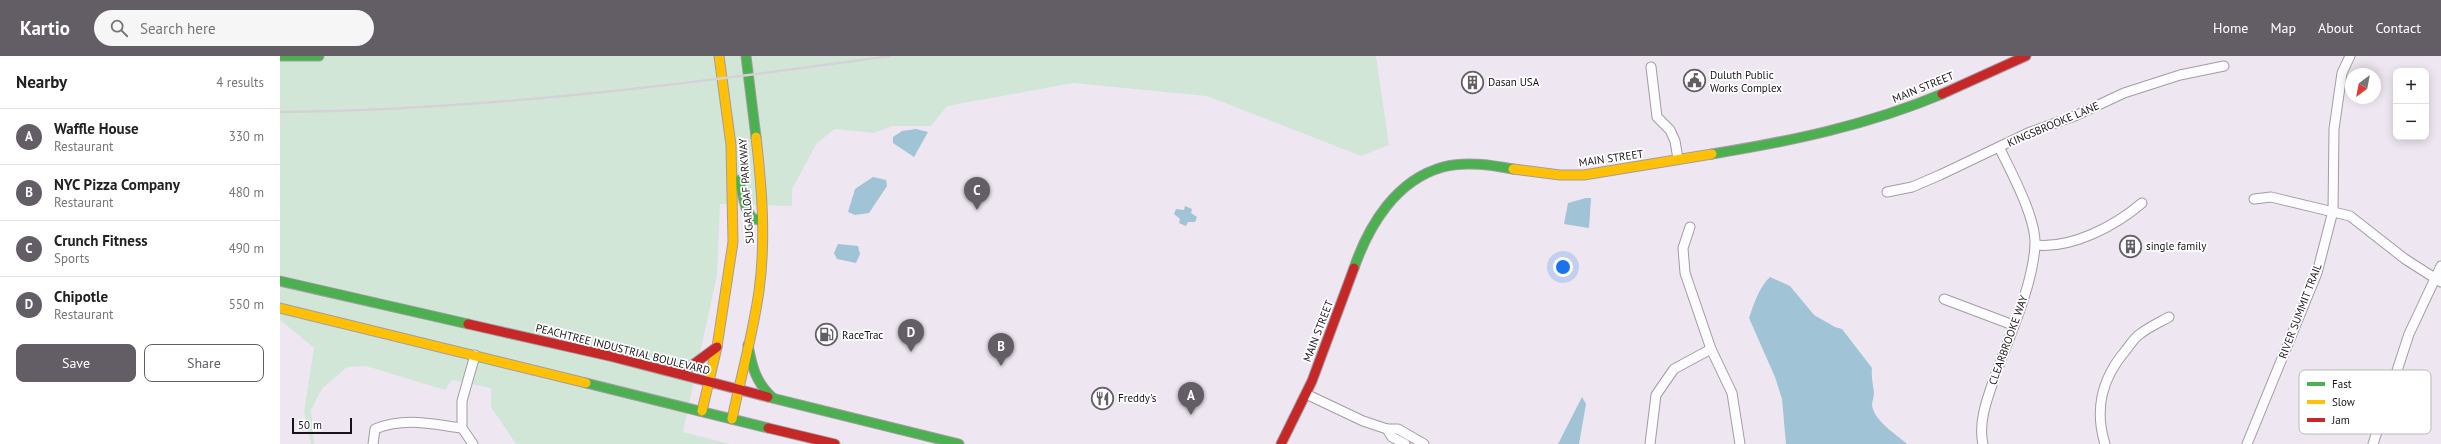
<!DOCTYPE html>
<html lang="en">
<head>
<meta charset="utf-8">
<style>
  body { margin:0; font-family:"PT Sans",sans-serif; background:#f6f6f6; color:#222 }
  .controls { position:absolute; right:12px; top:12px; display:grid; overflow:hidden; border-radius:8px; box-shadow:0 2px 10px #0003 }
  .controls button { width:36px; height:36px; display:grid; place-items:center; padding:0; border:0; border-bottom:1px solid #e0e0e0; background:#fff; color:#222; font:20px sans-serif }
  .compass { position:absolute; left:2065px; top:12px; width:36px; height:36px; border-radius:50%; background:#fff; box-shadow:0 2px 10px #0003; rotate:212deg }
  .scale { position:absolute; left:12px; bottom:10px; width:60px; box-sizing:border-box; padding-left:4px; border:2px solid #181319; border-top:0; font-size:11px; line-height:14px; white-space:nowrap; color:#181319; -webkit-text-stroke:3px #fff; paint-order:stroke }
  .you { position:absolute; left:1283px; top:211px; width:14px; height:14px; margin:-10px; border:3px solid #fff; border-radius:50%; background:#1a73e8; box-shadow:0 0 0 6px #1a73e833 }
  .badge { display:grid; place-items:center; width:26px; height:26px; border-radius:50%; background:#635d65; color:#fff; font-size:13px; font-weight:700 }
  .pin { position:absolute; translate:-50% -33px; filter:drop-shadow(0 1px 2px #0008) }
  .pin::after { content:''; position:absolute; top:21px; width:14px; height:12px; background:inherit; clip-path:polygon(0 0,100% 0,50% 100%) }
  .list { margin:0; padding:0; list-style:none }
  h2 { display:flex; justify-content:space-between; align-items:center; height:52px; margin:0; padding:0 16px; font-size:17px }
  h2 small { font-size:13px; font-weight:400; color:#767676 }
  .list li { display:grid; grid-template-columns:26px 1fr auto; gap:12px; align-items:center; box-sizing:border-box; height:56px; padding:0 16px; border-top:1px solid #e0e0e0 }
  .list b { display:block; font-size:15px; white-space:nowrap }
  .list p { margin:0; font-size:13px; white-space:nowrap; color:#767676 }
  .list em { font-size:13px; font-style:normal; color:#767676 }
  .actions { display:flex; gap:8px; padding:12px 16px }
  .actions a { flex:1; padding:9px 0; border:1px solid #635d65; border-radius:8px; text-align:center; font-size:14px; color:#635d65 }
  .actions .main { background:#635d65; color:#fff }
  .icon { flex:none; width:22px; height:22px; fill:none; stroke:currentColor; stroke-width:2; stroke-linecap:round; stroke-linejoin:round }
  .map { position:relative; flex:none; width:2161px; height:388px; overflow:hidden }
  header { display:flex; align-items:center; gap:24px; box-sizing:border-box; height:56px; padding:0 20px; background:#635d65; color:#fff }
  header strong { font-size:19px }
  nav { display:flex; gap:22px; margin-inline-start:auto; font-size:14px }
  .search { width:280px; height:36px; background:#f6f6f6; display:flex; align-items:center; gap:10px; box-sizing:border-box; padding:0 14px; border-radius:22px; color:#767676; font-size:15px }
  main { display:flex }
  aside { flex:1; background:#fff }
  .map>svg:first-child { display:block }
</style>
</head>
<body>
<header>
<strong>Kartio</strong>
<div class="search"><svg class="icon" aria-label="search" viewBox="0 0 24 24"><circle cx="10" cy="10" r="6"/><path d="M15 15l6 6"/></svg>Search here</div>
<nav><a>Home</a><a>Map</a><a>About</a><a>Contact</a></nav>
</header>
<main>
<aside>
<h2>Nearby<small>4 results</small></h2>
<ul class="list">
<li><span class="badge">A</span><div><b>Waffle House</b><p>Restaurant</p></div><em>330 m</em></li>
<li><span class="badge">B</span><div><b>NYC Pizza Company</b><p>Restaurant</p></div><em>480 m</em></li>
<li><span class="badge">C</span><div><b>Crunch Fitness</b><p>Sports</p></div><em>490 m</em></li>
<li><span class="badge">D</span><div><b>Chipotle</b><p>Restaurant</p></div><em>550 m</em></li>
</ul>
<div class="actions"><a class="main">Save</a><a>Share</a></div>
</aside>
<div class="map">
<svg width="2161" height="388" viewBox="0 0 2161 388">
  <rect width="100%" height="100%" fill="#eee7f1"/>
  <polygon fill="#d2e6d8" points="0,0 1096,0 1109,89 1081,100 927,40 793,27 667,50 651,70 612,70 594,77 555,73 537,87 512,133 512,150 440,148 437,219 403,376 450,388 236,388 211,351 211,332 172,324 165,334 86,310 67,311 42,333 31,354 34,388 31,388 24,355 34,292 0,264"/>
  <g fill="#a0c3d6">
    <polygon points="636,73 648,76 634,101 613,87 613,81 622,75"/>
    <polygon points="593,121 606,124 607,130 589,157 575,159 568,156 575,133"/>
    <polygon points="1306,142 1311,142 1309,172 1284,168 1288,147"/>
    <polygon points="905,150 912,153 911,157 917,161 915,166 908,166 906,170 899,167 900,163 894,158 896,153 904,154"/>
    <polygon points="558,188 578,190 580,198 576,207 557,203 554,197"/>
    <path d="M1490,221L1510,230L1534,259L1555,271L1562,273L1592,312C1591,321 1593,327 1594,337C1594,341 1592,345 1592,349C1594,365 1616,378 1627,388H1506L1502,343L1495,321L1469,262C1474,248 1479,231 1490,221Z"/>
    <polygon points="1302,341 1306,348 1299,388 1278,388"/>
  </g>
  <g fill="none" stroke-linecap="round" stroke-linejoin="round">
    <defs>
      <g id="street">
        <polyline points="1371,11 1377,61 1390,74 1395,85 1398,103"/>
        <polyline points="1607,136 1632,131 1660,119 1748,77 1797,59 1844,37 1900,19 1944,10"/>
        <polyline points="1974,143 1991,141 2070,160 2125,203 2161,226"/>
        <polyline points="1410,171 1403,192 1405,217 1431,293 1452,337 1460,388"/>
        <path d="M1755,189C1792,193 1835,170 1862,147"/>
        <polyline points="1664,243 1733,269"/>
        <polyline points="1026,338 1083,365 1107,373"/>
        <path d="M93,388L95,373C125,361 151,368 182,372"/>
        <polyline points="193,388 182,372 182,345 195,299"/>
        <polyline points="1125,388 1112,381 1107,373 1118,373 1144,388"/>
        <polyline points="1370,388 1376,339 1394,313 1431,293"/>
        <path d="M1703,388C1698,367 1707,343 1714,323C1728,283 1752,233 1755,190C1757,163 1731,116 1719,91"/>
        <path d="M1825,388C1814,352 1822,322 1846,294C1850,289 1854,282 1860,278C1869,271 1880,266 1889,261"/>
        <polyline points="1967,388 2037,217 2053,155 2054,73 2062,17 2070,0"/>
        <polyline points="2093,388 2129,278 2161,210"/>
      </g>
      <g id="fast">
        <polyline points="0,0 39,0"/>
        <polyline points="466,0 476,81"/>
        <path d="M1432,98C1512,85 1588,69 1662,38"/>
        <polyline points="459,124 466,152 472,162 482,165"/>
        <path d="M1074,212C1089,169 1116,124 1163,111C1186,105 1211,109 1233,113"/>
        <polyline points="0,225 188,268"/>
        <path d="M468,289C472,311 476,327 493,342"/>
        <polyline points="306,327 488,372"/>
        <polyline points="488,341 679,388"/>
      </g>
      <g id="slow">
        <polyline points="1233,113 1280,119 1304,119 1432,98"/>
        <polyline points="0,252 306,327"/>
        <polyline points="422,355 437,291 453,186 451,89 439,0"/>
        <path d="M452,363C461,320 473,278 479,235C486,184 482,132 476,81"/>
      </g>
      <g id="jam">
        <polyline points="1662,38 1746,0"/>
        <polyline points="188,268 329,300 488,341"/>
        <polyline points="390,315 407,313 437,291"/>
        <polyline points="488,372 555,388"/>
        <polyline points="1001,388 1032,325 1074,212"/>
      </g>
    </defs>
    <use href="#street" stroke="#a29ca3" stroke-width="11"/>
    <use href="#fast" stroke="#a29ca3" stroke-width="11"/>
    <use href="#slow" stroke="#a29ca3" stroke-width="11"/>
    <use href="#jam" stroke="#a29ca3" stroke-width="11"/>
    <use href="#street" stroke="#fcfbfd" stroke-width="9"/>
    <use href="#fast" stroke="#4caf50" stroke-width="9"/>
    <use href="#slow" stroke="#ffc107" stroke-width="9"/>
    <use href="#jam" stroke="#c62828" stroke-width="9"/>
    <path stroke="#d4d2d4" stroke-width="2.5" d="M0,56C205,54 408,28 610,0"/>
  </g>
  <defs>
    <symbol id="civic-ring" viewBox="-11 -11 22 22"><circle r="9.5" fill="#fff" stroke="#635d65" stroke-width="1.5"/><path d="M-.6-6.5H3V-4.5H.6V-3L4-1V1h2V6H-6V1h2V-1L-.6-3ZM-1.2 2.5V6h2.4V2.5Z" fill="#635d65"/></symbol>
    <symbol id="building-ring" viewBox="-11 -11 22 22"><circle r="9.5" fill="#fff" stroke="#635d65" stroke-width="1.5"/><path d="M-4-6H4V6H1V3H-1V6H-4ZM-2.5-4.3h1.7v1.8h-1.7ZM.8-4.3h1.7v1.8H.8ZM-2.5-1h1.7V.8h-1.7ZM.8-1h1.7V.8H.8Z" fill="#635d65"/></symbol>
    <symbol id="fuel-ring" viewBox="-11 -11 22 22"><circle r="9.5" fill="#fff" stroke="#635d65" stroke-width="1.5"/><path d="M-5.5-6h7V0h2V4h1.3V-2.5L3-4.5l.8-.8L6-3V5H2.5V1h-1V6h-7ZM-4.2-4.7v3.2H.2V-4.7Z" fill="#635d65"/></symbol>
    <symbol id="restaurant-ring" viewBox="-11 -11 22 22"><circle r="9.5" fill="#fff" stroke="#635d65" stroke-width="1.5"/><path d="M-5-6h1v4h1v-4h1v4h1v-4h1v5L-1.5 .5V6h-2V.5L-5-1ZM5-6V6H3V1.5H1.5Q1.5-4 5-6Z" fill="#635d65"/></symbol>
  </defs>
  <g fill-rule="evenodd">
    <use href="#civic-ring" x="1402" y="12" width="25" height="25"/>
    <use href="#building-ring" x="1180" y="14" width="25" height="25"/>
    <use href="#building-ring" x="1838" y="178" width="25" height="25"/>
    <use href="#fuel-ring" x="534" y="266" width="25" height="25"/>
    <use href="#restaurant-ring" x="810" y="330" width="25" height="25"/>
  </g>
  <g text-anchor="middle" stroke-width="3.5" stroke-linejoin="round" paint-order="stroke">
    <g font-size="11" fill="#181319" stroke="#fff" text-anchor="start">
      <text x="1430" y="23">Duluth Public<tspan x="1430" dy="13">Works Complex</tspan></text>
      <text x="1208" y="30">Dasan USA</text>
      <text x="1866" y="194">single family</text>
      <text x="562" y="283">RaceTrac</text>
      <text x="838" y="346">Freddy's</text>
    </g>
    <g font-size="11" fill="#181319" stroke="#fff">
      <text transform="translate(1643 31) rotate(-22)" y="4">MAIN STREET</text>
      <text transform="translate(1773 68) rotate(-23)" y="4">KINGSBROOKE LANE</text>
      <text transform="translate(1331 102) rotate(-8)" y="4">MAIN STREET</text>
      <text transform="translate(466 135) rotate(-94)" y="4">SUGARLOAF PARKWAY</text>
      <text transform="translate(2020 255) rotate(-69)" y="4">RIVER SUMMIT TRAIL</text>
      <text transform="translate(1038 275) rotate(-69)" y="4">MAIN STREET</text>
      <text transform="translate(1728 284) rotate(-70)" y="4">CLEARBROOKE WAY</text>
      <text transform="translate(343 293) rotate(14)" y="4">PEACHTREE INDUSTRIAL BOULEVARD</text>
    </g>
  </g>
  <rect x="2019" y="314" width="132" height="64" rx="6" fill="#fff" stroke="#bab8ba" stroke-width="1"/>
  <rect x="2027" y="326" width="18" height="4" fill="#4caf50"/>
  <rect x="2027" y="344" width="18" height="4" fill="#ffc107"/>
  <rect x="2027" y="362" width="18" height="4" fill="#c62828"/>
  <g font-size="11" fill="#181319">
    <text x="2052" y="332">Fast</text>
    <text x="2052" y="350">Slow</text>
    <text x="2052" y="368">Jam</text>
  </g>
</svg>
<div class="controls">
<button>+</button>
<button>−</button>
</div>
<svg class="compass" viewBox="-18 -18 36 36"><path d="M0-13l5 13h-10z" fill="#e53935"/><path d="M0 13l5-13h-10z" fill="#767676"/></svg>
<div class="scale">50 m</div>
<div class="you"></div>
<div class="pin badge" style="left:911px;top:359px">A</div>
<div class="pin badge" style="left:721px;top:310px">B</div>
<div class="pin badge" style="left:697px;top:154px">C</div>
<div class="pin badge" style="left:631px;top:296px">D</div>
</div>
</main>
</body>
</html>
